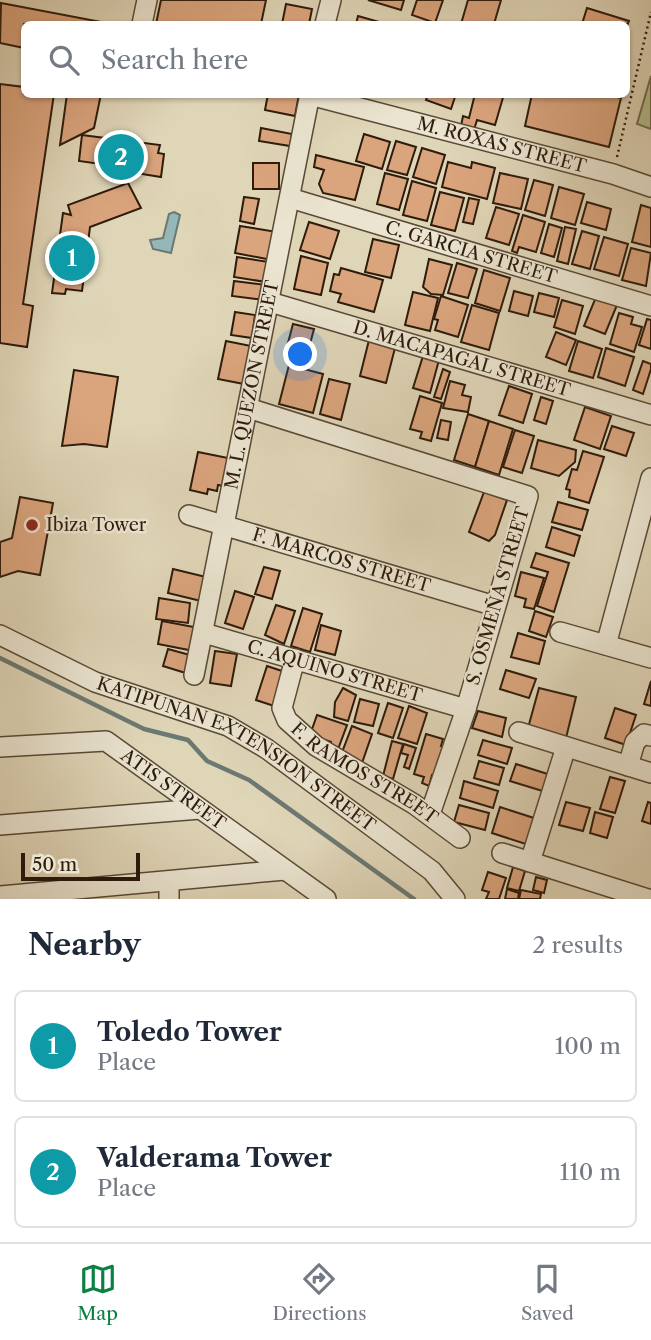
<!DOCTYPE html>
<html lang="en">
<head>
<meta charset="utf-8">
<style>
  body { margin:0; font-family:"Libre Caslon Text",serif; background:#f2f2f3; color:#1f2937 }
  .scale { position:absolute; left:21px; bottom:18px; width:119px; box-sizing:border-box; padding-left:7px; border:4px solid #2e1b0b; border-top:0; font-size:19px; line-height:24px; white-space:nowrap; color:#2e1b0b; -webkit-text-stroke:5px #eae4d0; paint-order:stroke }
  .you { position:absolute; left:301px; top:355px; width:24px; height:24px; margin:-18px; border:5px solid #fff; border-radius:50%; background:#1a73e8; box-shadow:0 0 0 10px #1a73e833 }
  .badge { display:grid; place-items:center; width:46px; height:46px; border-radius:50%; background:#0b8043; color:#fff; font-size:23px; font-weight:700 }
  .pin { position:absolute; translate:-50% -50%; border:4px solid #fff; box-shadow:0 2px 7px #0006 }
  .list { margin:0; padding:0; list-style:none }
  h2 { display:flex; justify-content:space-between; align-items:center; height:91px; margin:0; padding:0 28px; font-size:30px }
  h2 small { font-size:23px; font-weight:400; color:#747a83 }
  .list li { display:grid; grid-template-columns:46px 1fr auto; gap:21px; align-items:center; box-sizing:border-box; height:112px; margin:0 14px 14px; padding:0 14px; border:2px solid #e0e1e3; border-radius:10px }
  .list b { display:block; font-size:26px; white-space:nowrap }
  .list p { margin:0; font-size:23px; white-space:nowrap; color:#747a83 }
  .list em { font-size:23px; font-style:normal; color:#747a83 }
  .icon { flex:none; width:38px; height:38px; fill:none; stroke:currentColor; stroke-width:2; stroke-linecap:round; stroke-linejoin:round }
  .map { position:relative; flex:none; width:651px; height:899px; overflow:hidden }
  .search { position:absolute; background:#fff; box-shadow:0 2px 5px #0004; left:21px; right:21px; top:21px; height:77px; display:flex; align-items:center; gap:18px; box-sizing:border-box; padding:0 24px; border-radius:10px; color:#747a83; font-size:26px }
  .sheet { height:343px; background:#fff }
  nav { display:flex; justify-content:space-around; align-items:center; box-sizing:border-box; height:98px; border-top:2px solid #e0e1e3; background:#fff; font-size:19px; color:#747a83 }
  nav a { display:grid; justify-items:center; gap:4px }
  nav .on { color:#0b8043 }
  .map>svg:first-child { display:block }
</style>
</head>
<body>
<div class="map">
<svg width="651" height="899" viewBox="0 0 651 899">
  <rect width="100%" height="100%" fill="#dfd5b7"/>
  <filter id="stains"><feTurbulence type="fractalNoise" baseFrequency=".00286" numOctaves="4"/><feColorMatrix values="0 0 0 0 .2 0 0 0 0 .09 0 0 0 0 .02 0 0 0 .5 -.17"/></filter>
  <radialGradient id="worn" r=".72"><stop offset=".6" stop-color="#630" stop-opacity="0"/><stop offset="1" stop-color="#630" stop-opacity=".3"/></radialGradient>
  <polygon fill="#b3bd8d" stroke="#706c4c" stroke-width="2" points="651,76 651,129 637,124"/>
  <polygon fill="#96b7b7" stroke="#6c7972" stroke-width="2" points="174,212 180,215 171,253 153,249 150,240 163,238 169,214"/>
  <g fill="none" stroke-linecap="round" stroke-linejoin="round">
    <polyline stroke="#6c7972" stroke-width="4.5" points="0,658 144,729 188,740 207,761 249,780 414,899"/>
  </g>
  <g fill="#daa47d" stroke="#2e1b0b" stroke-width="2">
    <polygon points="161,0 266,0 261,24 156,24"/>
    <polygon points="368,0 404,0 401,10"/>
    <polygon points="417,0 443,0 435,23 412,15"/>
    <polygon points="468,0 501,0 494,24 461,24"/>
    <polygon points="1,3 101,22 100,24 24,24 24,48 0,43"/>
    <polygon points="286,4 312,9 309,24 282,24"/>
    <polygon points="587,8 629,21 626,28 626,24 582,24"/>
    <polygon points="358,16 386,24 356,24"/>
    <polygon points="0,84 24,87 24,94 54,94 23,304 33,306 27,347 0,343"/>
    <polygon points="67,94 101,94 94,128 60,145"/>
    <polygon points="268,94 299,94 295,116 265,110"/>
    <polygon points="428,94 456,94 451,109 426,100"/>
    <polygon points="475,94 504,94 495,125 477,120 474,130 461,126 463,116 469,118"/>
    <polygon points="532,94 605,94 621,98 609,147 525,126"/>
    <polygon points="261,128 292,134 290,146 259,141"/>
    <polygon points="364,134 390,142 382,169 356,161"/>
    <polygon points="82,135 160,145 158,153 164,154 161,177 142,174 143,170 79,161"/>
    <polygon points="396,141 416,147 407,175 387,170"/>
    <polygon points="422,148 445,155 436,184 413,177"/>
    <polygon points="316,155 364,167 355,200 323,193 319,184 324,170 314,167"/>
    <polygon points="448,162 471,168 472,162 495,168 487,199 442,187"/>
    <rect x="253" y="163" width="26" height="26"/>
    <polygon points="385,173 408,179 399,210 377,204"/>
    <polygon points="500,173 528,179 521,209 493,203"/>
    <polygon points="534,180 553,185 545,216 525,210"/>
    <polygon points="412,181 436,188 427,221 403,215"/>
    <polygon points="128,183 141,208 90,227 82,291 66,289 65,294 52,293 63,213 71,215 68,205"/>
    <polygon points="559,187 584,194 575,225 551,218"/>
    <polygon points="440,192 464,198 455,231 431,225"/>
    <polygon points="244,197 259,199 254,224 240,221"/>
    <polygon points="469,198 479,200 473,224 463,222"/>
    <polygon points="587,202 611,209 606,230 581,223"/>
    <polygon points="641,205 651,208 651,247 632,242"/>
    <polygon points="496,207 519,214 509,245 486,238"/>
    <polygon points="523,215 545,222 536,252 519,247 517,253 512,251"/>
    <polygon points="309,222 339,231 330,259 300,250"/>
    <polygon points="549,224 562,228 554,257 541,253"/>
    <polygon points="240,226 277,232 272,260 235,253"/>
    <polygon points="565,227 576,229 568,264 557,261"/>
    <polygon points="582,231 599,236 590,269 572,264"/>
    <polygon points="604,237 628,244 619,276 594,269"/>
    <polygon points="373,239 399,245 391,278 365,272"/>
    <polygon points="631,248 651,253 646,286 622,280"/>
    <polygon points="301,256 328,263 321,295 294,289"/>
    <polygon points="237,257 269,262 266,282 234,277"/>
    <polygon points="429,259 452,265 443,295 431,294 423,287"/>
    <polygon points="457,263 477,269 468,298 448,293"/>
    <polygon points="341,268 383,280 374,312 338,302 341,294 330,291 334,274 339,275"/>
    <polygon points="484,270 510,278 500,311 475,303"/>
    <polygon points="234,281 267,285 265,300 232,296"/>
    <polygon points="514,291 533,296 528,316 509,311"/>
    <polygon points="413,292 438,298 430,331 405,325"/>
    <polygon points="539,293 559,298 554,317 534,312"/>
    <polygon points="441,296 468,305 458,337 435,330 438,320 434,319"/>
    <polygon points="596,297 617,305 605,334 584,326"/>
    <polygon points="562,300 583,306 575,334 554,327"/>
    <polygon points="472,305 499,313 489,350 461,342"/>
    <polygon points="235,312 255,315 252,338 231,335"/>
    <polygon points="619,313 633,317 631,324 642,327 634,352 610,344"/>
    <polygon points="647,319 651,320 651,349 639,345"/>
    <polygon points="293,324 314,329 306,359 285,354"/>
    <polygon points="556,332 576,340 566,365 546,357"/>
    <polygon points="369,340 395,348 386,383 360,376"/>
    <polygon points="226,341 251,346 244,384 218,379"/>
    <polygon points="578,341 602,349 593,378 569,371"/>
    <polygon points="606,348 634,357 625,386 598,377"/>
    <polygon points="423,356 439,360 430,393 413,388"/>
    <polygon points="643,361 651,364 651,369 643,394 633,390"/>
    <polygon points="289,365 323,374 313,413 279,404"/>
    <polygon points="443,369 450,372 441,399 434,397"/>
    <polygon points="74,370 118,377 107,447 84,444 62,446"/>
    <polygon points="329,379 350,384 341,420 320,414"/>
    <polygon points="450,381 465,385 462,395 471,397 468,412 443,408"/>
    <polygon points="509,386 532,394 523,423 499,415"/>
    <polygon points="420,396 442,403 431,441 420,438 422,432 410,429"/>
    <polygon points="541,397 553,401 546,424 534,420"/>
    <polygon points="585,407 611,416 600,449 574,440"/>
    <polygon points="468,414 489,421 475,467 454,460"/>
    <polygon points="441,420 451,422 448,440 437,438"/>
    <polygon points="489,421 513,429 499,475 475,467"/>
    <polygon points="612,426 634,433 626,456 604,449"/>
    <polygon points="515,430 534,436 522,473 503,467"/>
    <polygon points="538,440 576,450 575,462 559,476 531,468"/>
    <polygon points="583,451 604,457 589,503 569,497 570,490 566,489 572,469 577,470"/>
    <polygon points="198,452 228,458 223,486 218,485 217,491 208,489 207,494 190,490"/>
    <polygon points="484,492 507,500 495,535 489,541 469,532"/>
    <polygon points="20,497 53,503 40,575 18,571 0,577 0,542 12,538"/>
    <polygon points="558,502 588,510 582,530 552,522"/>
    <polygon points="552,527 580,536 574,556 546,547"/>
    <polygon points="536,553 569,563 554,612 537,606 548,572 531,567"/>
    <polygon points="264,567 280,571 272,599 255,594"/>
    <polygon points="173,569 206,577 201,601 168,593"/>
    <polygon points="521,572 544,578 534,609 524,607 526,599 515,596"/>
    <polygon points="235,591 254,597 243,629 225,623"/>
    <polygon points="159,598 190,603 188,623 156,619"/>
    <polygon points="276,605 295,611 284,644 265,635"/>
    <polygon points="303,608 322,614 310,652 291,646"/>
    <polygon points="535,611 553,617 546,637 529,631"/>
    <polygon points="162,621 199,628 194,651 158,644"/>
    <polygon points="321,625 341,631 335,655 315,650"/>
    <polygon points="518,633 545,641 539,664 511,657"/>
    <polygon points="168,649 197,657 192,675 163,666"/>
    <polygon points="215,651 237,654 231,686 210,683"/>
    <polygon points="267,666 288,673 277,707 256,700"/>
    <polygon points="506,670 536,679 529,698 500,689"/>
    <polygon points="651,681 651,706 644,704"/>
    <polygon points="343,688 356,695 348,721 334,717 335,702"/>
    <polygon points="539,688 576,697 566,738 528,728"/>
    <polygon points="360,699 379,704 373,726 354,722"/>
    <polygon points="388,703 403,708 393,738 378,733"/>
    <polygon points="409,706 427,713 417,744 398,738"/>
    <polygon points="615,708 636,715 626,745 605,738"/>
    <polygon points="478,711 506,718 502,737 472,728"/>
    <polygon points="317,715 347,725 337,752 329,749 331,742 310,735"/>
    <polygon points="352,726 372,734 362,763 341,755"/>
    <polygon points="426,734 443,739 441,746 448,748 440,777 432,775 429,786 422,783 424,777 414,774"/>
    <polygon points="483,740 512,748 507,764 478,755"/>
    <polygon points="392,741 403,744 393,779 383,776"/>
    <polygon points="404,744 416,748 409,769 404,767 408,755 401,753"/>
    <polygon points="479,761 504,768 499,785 474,778"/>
    <polygon points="516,764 554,776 549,793 510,781"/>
    <polygon points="610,777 625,781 615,813 600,809"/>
    <polygon points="464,781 498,791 493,808 460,798"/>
    <polygon points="566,802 590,808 583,831 559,825"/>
    <polygon points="648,802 651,803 651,824 642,821"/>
    <polygon points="459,805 489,813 485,830 454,822"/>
    <polygon points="500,807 537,819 529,845 492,833"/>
    <polygon points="595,812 613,817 607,838 590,833"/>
    <polygon points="513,867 525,871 519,891 507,888"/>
    <polygon points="488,872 506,878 499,899 486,899 489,892 482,890"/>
    <polygon points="536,877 547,880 544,893 533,890"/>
    <polygon points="507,889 519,893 518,899 505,899"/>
    <polygon points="521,890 541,894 540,899 519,899"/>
  </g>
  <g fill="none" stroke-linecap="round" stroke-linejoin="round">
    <defs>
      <g id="minor">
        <polyline points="142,24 147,0"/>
        <polyline points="325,24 331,0"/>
        <path id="s1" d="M310,95L613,174L651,187"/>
        <path id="s2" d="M290,198L651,306"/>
        <path id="s3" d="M270,302L651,415"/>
        <polyline points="248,408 528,496 466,709 430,814"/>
        <path id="s4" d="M189,515L495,606"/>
        <polyline points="560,632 651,658"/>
        <path id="s5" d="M204,633L466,709"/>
        <path id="s6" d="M0,635L95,682L228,726L267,749L432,871L455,899"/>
        <polyline points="606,645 651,478"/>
        <path id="s7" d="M295,659L282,708L287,720L316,746L414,804L460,838"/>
        <path id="s8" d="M194,675L310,94"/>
        <polyline points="519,732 651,773"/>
        <path id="s9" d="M0,747L106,741L326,899"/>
        <polyline points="628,766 635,742 644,734 651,736"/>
        <polyline points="0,825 200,809"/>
        <polyline points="502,853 648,899"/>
        <polyline points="530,862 566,747"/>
        <polyline points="0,896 285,870"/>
        <polyline points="169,899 169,881"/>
      </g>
    </defs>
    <use href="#minor" stroke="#5a4a36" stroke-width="22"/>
    <polyline stroke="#2e1b0b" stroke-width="2.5" stroke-dasharray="2 3.5" stroke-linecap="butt" points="617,157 651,12"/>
    <use href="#minor" stroke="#eae4d0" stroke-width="19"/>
  </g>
  <circle fill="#8f2418" stroke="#eae4d0" stroke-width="2.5" cx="32" cy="525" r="7"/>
  <g text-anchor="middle" stroke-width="5" stroke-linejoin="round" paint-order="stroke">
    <g font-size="18" fill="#2e1b0b" stroke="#eae4d0">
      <text dy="6" stroke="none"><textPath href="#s1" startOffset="198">M. ROXAS STREET</textPath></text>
      <text dy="6" stroke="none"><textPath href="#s2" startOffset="189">C. GARCIA STREET</textPath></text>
      <text dy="6" stroke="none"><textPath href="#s3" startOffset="200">D. MACAPAGAL STREET</textPath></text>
      <text dy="6" stroke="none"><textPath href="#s8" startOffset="296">M. L. QUEZON STREET</textPath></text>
      <text dy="6" stroke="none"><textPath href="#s4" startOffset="159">F. MARCOS STREET</textPath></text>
      <text transform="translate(498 596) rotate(-74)" y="6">S. OSMEÑA STREET</text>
      <text dy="6" stroke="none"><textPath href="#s5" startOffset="136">C. AQUINO STREET</textPath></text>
      <text dy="6" stroke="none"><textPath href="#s6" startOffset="266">KATIPUNAN EXTENSION STREET</textPath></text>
      <text dy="6" stroke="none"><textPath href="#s7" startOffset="158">F. RAMOS STREET</textPath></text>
      <text dy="6" stroke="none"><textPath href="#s9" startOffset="189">ATIS STREET</textPath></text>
    </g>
    <g font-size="18" fill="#2e1b0b" stroke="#eae4d0" text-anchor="start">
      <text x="46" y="531">Ibiza Tower</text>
    </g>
  </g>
  <rect width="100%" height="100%" filter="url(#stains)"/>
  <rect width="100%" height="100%" fill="url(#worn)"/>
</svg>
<div class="scale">50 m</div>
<div class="you"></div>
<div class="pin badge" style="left:72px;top:258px;background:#0f9aa8">1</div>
<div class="pin badge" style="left:121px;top:157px;background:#0f9aa8">2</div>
<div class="search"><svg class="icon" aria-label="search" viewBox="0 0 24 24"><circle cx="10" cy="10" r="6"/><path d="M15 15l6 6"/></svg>Search here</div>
</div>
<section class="sheet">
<h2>Nearby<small>2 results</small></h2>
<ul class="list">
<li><span class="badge" style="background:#0f9aa8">1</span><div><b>Toledo Tower</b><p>Place</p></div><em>100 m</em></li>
<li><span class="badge" style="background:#0f9aa8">2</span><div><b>Valderama Tower</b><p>Place</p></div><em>110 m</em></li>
</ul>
</section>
<nav>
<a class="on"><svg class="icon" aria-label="map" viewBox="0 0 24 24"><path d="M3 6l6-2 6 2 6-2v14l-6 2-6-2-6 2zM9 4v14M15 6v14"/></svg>Map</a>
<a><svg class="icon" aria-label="directions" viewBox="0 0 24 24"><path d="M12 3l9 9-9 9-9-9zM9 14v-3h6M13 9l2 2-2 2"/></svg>Directions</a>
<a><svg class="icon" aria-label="saved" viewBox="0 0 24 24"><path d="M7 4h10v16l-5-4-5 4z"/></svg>Saved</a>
</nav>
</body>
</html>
